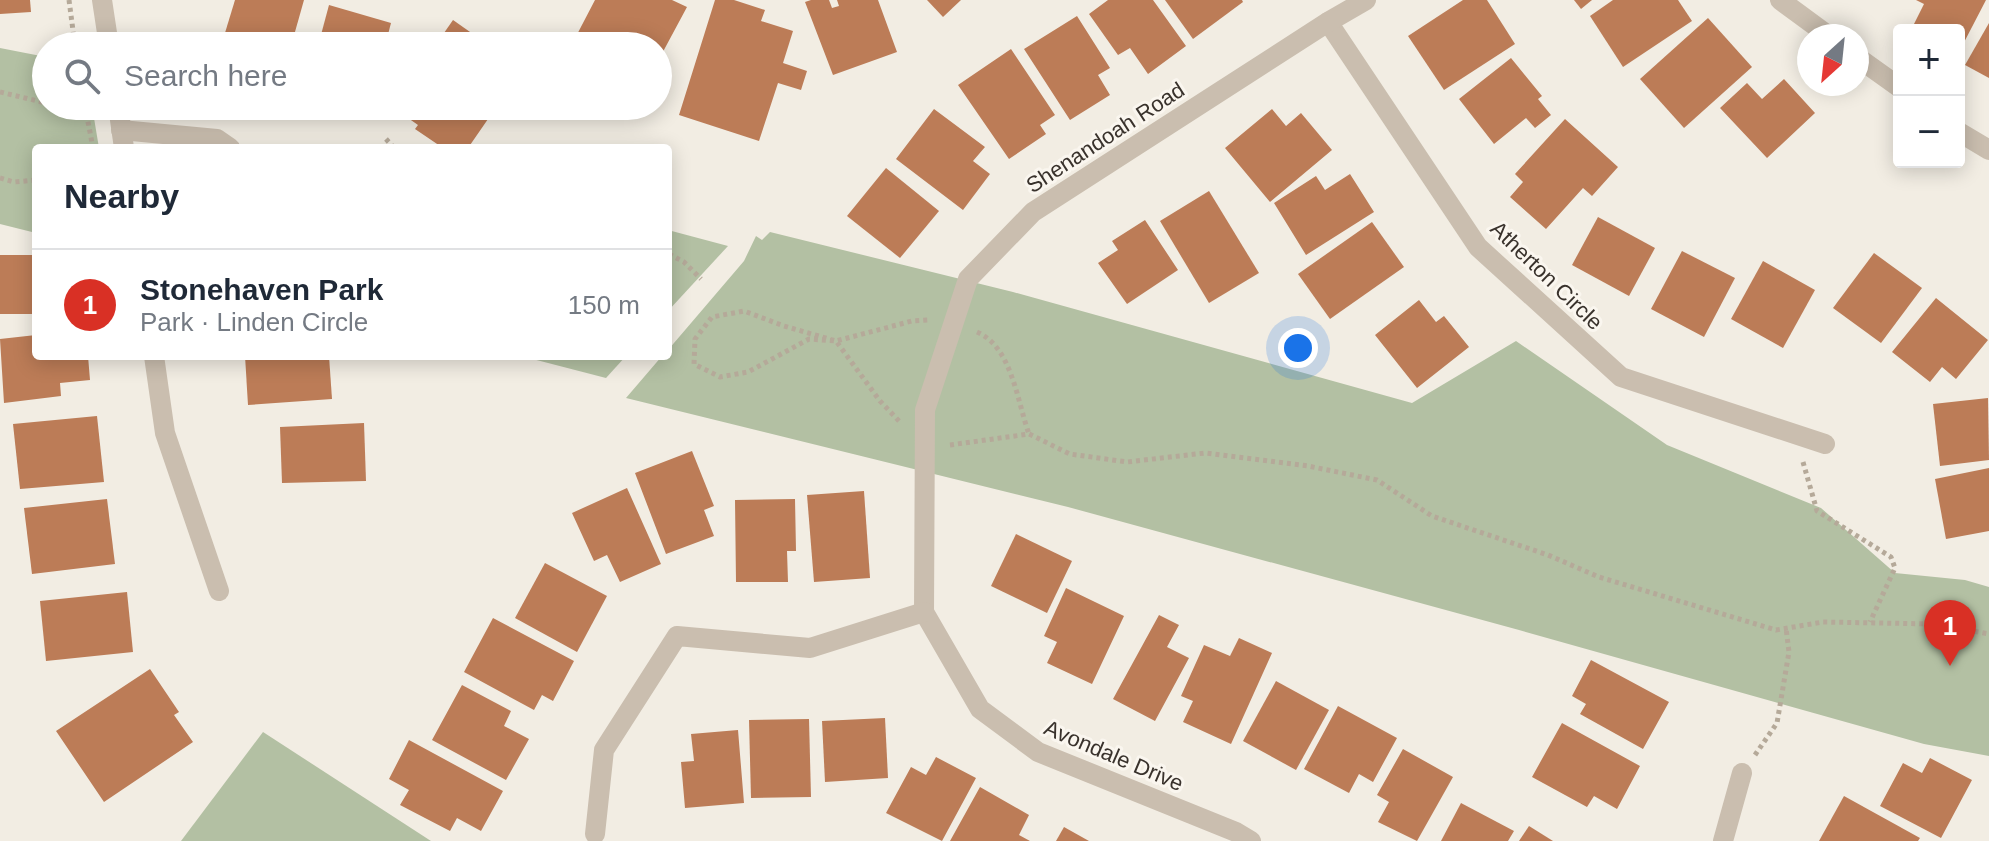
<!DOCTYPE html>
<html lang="en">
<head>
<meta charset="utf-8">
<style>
  body { margin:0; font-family:Helvetica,sans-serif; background:#f6f6f7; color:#1f2937 }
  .controls { position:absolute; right:24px; top:24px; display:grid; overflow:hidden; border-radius:8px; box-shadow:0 4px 20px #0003 }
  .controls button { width:72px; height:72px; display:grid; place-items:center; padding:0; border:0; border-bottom:2px solid #e0e1e3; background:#fff; color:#1f2937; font:40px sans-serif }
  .compass { position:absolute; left:1797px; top:24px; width:72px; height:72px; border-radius:50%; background:#fff; box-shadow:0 4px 20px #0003; rotate:207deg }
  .you { position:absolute; left:1298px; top:348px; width:28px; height:28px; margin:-20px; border:6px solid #fff; border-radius:50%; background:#1a73e8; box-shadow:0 0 0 12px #1a73e833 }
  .badge { display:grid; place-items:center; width:52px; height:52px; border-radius:50%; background:#d93025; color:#fff; font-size:26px; font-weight:700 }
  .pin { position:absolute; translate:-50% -66px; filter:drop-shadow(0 2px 4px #0008) }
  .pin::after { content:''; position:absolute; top:42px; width:28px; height:24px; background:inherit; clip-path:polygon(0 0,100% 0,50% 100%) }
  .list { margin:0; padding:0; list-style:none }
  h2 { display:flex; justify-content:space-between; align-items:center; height:104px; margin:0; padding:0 32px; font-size:34px }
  h2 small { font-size:26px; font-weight:400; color:#747a83 }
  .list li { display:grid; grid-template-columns:52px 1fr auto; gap:24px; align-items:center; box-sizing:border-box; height:112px; padding:0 32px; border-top:2px solid #e0e1e3 }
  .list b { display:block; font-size:30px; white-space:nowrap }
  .list p { margin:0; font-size:26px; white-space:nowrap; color:#747a83 }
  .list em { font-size:26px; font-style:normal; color:#747a83 }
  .icon { flex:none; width:44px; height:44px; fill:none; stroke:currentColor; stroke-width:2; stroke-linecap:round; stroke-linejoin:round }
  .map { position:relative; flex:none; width:1989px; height:841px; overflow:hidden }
  .search { position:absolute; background:#fff; box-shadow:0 4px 20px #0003; left:32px; top:32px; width:640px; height:88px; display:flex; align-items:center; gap:20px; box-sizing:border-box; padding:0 28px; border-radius:44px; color:#747a83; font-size:30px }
  .panel { position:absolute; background:#fff; box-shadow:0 4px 20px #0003; left:32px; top:144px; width:640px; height:216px; border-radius:8px }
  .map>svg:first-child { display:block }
</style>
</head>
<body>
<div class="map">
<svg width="1989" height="841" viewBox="0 0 1989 841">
  <rect width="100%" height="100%" fill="#f2ede3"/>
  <g fill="#b3c0a3">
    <polygon points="0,48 46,57 46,106 92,106 99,148 36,148 36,233 0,224"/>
    <polygon points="668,230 728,246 668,311"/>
    <polygon points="770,232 1013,292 1412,403 1516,341 1667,445 1821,508 1895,573 1965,580 1989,587 1989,756 1924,744 1519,630 1068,507 626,398 662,356 668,356 668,350 744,261 756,236 762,240"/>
    <polygon points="521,356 626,356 606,378"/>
    <polygon points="263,732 431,841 181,841"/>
  </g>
  <g fill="#bc7c57">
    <polygon points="0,0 30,0 31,12 0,14"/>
    <polygon points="235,0 304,0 291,46 221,46"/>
    <polygon points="595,0 672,0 687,7 658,61 658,46 571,46"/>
    <polygon points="715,0 734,0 765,10 761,21 793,31 783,63 807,71 801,90 778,83 759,141 679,115"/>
    <polygon points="811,0 829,0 832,8 839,6 837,0 878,0 897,52 833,75 805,2"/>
    <polygon points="927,0 961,0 943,17"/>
    <polygon points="1108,0 1153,0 1186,46 1148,74 1130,48 1118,55 1089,14"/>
    <polygon points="1165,0 1242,0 1243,2 1193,39"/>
    <polygon points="1463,0 1487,0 1515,44 1444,90 1408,36"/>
    <polygon points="1574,0 1592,0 1581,9"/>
    <polygon points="1613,0 1678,0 1692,21 1623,67 1590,16"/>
    <polygon points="1916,0 1986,0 1959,52 1959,30 1911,30 1924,4"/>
    <polygon points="329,5 391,23 385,46 318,46"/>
    <polygon points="1077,16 1110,68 1098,75 1110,95 1070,120 1024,49"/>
    <polygon points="1708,18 1752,67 1684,128 1640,79"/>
    <polygon points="453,20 490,46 435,46"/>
    <polygon points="1989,23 1989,78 1965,65"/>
    <polygon points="1011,49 1055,115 1040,125 1046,134 1009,159 958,85"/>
    <polygon points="1511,58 1542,96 1538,99 1551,115 1535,128 1526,118 1494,144 1459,99"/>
    <polygon points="1784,79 1815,113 1767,158 1720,108 1747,83 1762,99"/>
    <polygon points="391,106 497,106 468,148 443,148 415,129 418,125"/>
    <polygon points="934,109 985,147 973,161 990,174 963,210 896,159"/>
    <polygon points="1272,109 1286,126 1301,113 1332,150 1270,202 1225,148"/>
    <polygon points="1565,119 1618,167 1592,196 1583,188 1546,229 1510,197 1523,182 1515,174"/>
    <polygon points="886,168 939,211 900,258 847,216"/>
    <polygon points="1350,174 1374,212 1306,255 1274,203 1316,176 1325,190"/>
    <polygon points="1209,191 1259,273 1209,303 1160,221"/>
    <polygon points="1598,217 1655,248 1629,296 1572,265"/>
    <polygon points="1145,220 1178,270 1127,304 1098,263 1118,250 1112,241"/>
    <polygon points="1372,222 1404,267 1330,319 1298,274"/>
    <polygon points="1682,251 1735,278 1704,337 1651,309"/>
    <polygon points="1874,253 1922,288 1881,343 1833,308"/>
    <polygon points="0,255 35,255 36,314 0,314"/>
    <polygon points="1763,261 1815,290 1783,348 1731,319"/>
    <polygon points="1936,298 1988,340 1956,379 1942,367 1930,382 1892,352"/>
    <polygon points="1419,300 1436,322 1444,316 1469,347 1417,388 1375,335"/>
    <polygon points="36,335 36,356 88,356 90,380 60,383 61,396 4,403 0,339"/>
    <polygon points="245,356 329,356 332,399 248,405"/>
    <polygon points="1988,398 1989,460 1940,466 1933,404"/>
    <polygon points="97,416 104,482 20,489 13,424"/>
    <polygon points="364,423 366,481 282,483 280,427"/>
    <polygon points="692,451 714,506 704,510 714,536 666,554 635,473"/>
    <polygon points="1989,468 1989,531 1946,539 1935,479"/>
    <polygon points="627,488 661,564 620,582 607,555 594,561 572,513"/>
    <polygon points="864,491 870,578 814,582 807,495"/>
    <polygon points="107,499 115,564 32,574 24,508"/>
    <polygon points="795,499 796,551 787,551 788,582 736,582 735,500"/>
    <polygon points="1016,534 1072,561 1047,613 991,586"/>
    <polygon points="545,563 607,596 577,652 515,618"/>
    <polygon points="1066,588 1124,616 1092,684 1047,663 1057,642 1044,636"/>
    <polygon points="127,592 133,652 46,661 40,601"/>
    <polygon points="1159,615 1179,625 1167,647 1189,658 1155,721 1113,699"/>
    <polygon points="493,618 574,661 553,701 542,695 534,710 464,672"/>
    <polygon points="1239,638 1272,653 1231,744 1183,722 1193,701 1181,696 1204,645 1230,656"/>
    <polygon points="1591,660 1669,702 1643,749 1580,714 1586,704 1572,696"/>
    <polygon points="150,669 179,712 174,715 193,742 104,802 56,731"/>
    <polygon points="1276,681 1329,710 1296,770 1243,741"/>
    <polygon points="462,685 511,711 504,726 529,739 506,780 432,740"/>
    <polygon points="1338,706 1397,738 1373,782 1359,774 1349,793 1304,769"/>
    <polygon points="885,718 888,778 825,782 822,721"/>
    <polygon points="809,719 811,797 751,798 749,720"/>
    <polygon points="1562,723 1640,766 1617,809 1594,796 1587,807 1532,777"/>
    <polygon points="738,730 744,803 685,808 681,762 694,761 691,734"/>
    <polygon points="409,740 503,791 481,831 457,818 450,831 400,805 409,790 389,779"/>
    <polygon points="1403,749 1453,777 1417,841 1378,822 1389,802 1377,795"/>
    <polygon points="936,757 976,778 942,841 886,813 911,767 926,775"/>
    <polygon points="1930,758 1972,780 1941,838 1880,806 1903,763 1922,773"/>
    <polygon points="980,787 1029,815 1019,835 1030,841 950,841"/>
    <polygon points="1844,796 1920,838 1918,841 1819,841"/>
    <polygon points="1461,803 1514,831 1508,841 1441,841"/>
    <polygon points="1529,826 1553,841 1519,841"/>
    <polygon points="1064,827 1089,841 1056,841"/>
  </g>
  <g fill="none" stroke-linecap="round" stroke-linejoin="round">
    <g stroke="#b5a999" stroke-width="5" stroke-dasharray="4 4" stroke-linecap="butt">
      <polyline points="69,0 75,46"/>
      <polyline points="0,92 46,103"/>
      <polyline points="60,106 86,112"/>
      <polyline points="85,106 93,148"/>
      <polyline points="386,139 394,148"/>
      <polyline points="0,178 14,182 36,180"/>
      <polyline points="669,254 684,262 701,279"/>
      <path d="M977,332C1012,347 1017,401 1029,434"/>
      <polyline points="899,421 880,401 836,341 784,326 744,311 712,317 695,339 694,364 720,377 748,372 809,339 836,341 912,321 929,320"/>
      <polyline points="950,445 1029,434 1070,454 1127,462 1205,453 1308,466 1377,480 1432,516 1548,555 1599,577 1776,630 1823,622 1935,624 1989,634"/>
      <polyline points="1803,462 1817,511 1891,557 1895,568 1870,622"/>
      <polyline points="1755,755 1777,723 1789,652 1786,628"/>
    </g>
    <g stroke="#cabeaf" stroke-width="20">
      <polyline points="102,0 109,46"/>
      <polyline points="1780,0 1829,36"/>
      <polyline points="1328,22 1478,247 1621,377 1825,444"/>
      <polyline points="1857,57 1899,87"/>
      <polyline points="118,106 124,148"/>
      <polyline points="121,130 217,139 230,148"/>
      <polyline points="1959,132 1989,150"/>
      <polyline points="154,356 165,433 219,591"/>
      <polyline points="924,612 925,410 968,279 1033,212 1328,22 1366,0"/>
      <polyline points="924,612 980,709 1038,752 1236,832 1251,841"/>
      <polyline points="595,834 604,750 677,636 810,648 924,612"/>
      <polyline points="1723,841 1742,773"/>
    </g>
  </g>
  <g text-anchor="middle" stroke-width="6" stroke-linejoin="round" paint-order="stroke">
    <g font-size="22" fill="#39322c" stroke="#faf6ef">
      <text transform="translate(1105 137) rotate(-33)" y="8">Shenandoah Road</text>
      <text transform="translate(1547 275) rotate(44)" y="8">Atherton Circle</text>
      <text transform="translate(1114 755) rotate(23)" y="8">Avondale Drive</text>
    </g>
  </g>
</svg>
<div class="controls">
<button>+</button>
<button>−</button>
</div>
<svg class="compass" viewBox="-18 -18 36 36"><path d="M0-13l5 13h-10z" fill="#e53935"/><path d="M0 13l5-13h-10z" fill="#747a83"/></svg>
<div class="you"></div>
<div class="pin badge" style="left:1950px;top:666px">1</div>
<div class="search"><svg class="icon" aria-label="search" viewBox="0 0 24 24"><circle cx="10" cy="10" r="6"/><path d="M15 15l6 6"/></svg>Search here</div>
<section class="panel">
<h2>Nearby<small></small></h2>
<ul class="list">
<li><span class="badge">1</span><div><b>Stonehaven Park</b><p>Park · Linden Circle</p></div><em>150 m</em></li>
</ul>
</section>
</div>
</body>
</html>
